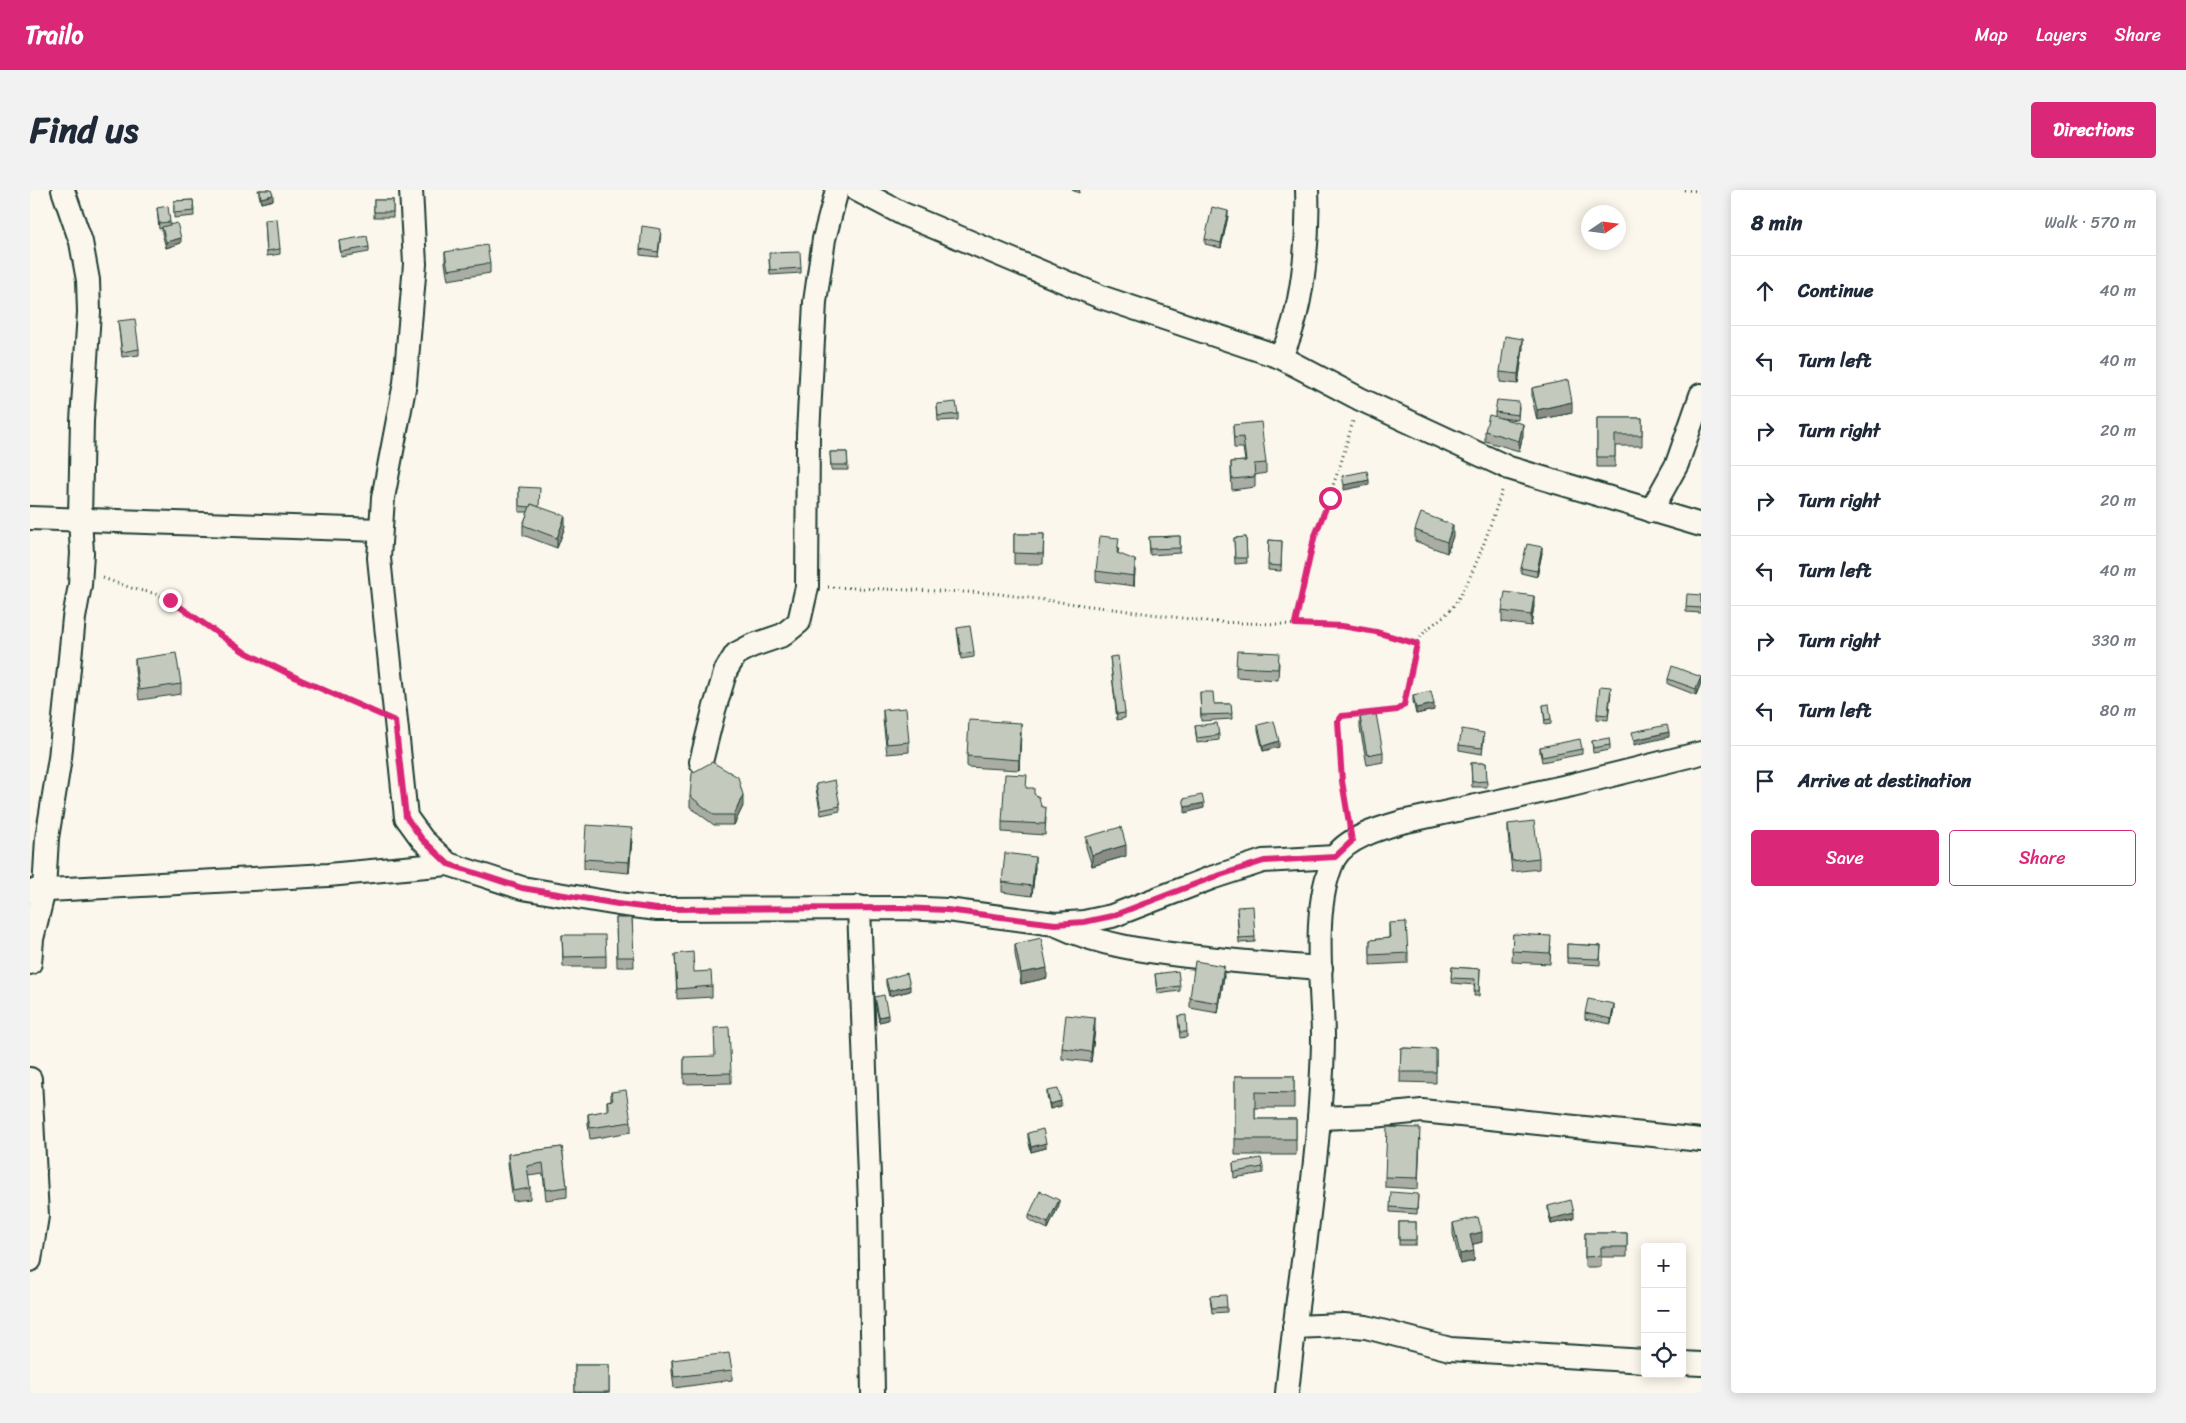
<!DOCTYPE html>
<html lang="en">
<head>
<meta charset="utf-8">
<style>
  body { margin:0; font-family:Sriracha,sans-serif; background:#f2f2f3; color:#1f2937 }
  .controls { position:absolute; right:15px; bottom:15px; display:grid; overflow:hidden; border-radius:5px; box-shadow:0 2px 12px #0003 }
  .controls button { width:45px; height:45px; display:grid; place-items:center; padding:0; border:0; border-bottom:1px solid #e0e1e3; background:#fff; color:#1f2937; font:25px sans-serif }
  .compass { position:absolute; left:1551px; top:15px; width:45px; height:45px; border-radius:50%; background:#fff; box-shadow:0 2px 12px #0003; rotate:77deg }
  .stop { position:absolute; width:15px; height:15px; margin:-11px; border:4px solid #db2777; border-radius:50%; background:#fff }
  .stop.end { background:#db2777; border-color:#fff; box-shadow:0 1px 5px #0008 }
  .list { margin:0; padding:0; list-style:none }
  h2 { display:flex; justify-content:space-between; align-items:center; height:65px; margin:0; padding:0 20px; font-size:21px }
  h2 small { font-size:16px; font-weight:400; color:#747a83 }
  .list li { display:grid; grid-template-columns:32px 1fr auto; gap:15px; align-items:center; box-sizing:border-box; height:70px; padding:0 20px; border-top:1px solid #e0e1e3 }
  .list b { display:block; font-size:19px; white-space:nowrap }
  .list em { font-size:16px; font-style:normal; color:#747a83 }
  .actions { display:flex; gap:10px; padding:15px 20px }
  .actions a { flex:1; padding:11px 0; border:1px solid #db2777; border-radius:5px; text-align:center; font-size:18px; color:#db2777 }
  .actions .main { background:#db2777; color:#fff }
  .icon { flex:none; width:28px; height:28px; fill:none; stroke:currentColor; stroke-width:2; stroke-linecap:round; stroke-linejoin:round }
  .map { position:relative; flex:none; width:1671px; height:1203px; overflow:hidden; border-radius:5px }
  header { display:flex; align-items:center; gap:30px; box-sizing:border-box; height:70px; padding:0 25px; background:#db2777; color:#fff }
  header strong { font-size:24px }
  nav { display:flex; gap:28px; margin-inline-start:auto; font-size:18px }
  .intro { display:flex; align-items:center; justify-content:space-between; box-sizing:border-box; height:120px; padding:0 30px }
  h1 { margin:0; font-size:35px }
  .button { padding:12px 22px; border-radius:5px; background:#db2777; color:#fff; font-size:18px; font-weight:700 }
  main { display:flex; gap:30px; padding:0 30px }
  aside { flex:1; background:#fff; border-radius:5px; box-shadow:0 2px 12px #0003 }
  .map>svg:first-child { display:block }
</style>
</head>
<body>
<header>
<strong>Trailo</strong>
<nav><a>Map</a><a>Layers</a><a>Share</a></nav>
</header>
<div class="intro"><h1>Find us</h1><a class="button">Directions</a></div>
<main>
<div class="map">
<svg width="1671" height="1203" viewBox="0 0 1671 1203">
  <rect width="100%" height="100%" fill="#fbf7ec"/>
  <filter id="ink" filterUnits="userSpaceOnUse"><feTurbulence type="fractalNoise" baseFrequency=".02" numOctaves="2"/><feDisplacementMap in="SourceGraphic" scale="10" xChannelSelector="R" yChannelSelector="G"/><feConvolveMatrix kernelMatrix="1 2 1 2 8 2 1 2 1" color-interpolation-filters="sRGB"/></filter>
  <g filter="url(#ink)">
    <g fill="none" stroke-linecap="round" stroke-linejoin="round">
      <defs>
        <g id="minor">
          <polyline points="381,0 385,74 381,122 375,193 353,308 349,368 376,627 392,649 418,674"/>
          <polyline points="827,0 873,24 1071,107 1250,167 1330,209 1479,278 1671,335"/>
          <path d="M1250,167C1273,126 1279,47 1277,0"/>
          <polyline points="1621,321 1647,274 1671,205"/>
          <polyline points="0,328 350,340"/>
          <polyline points="671,572 684,520 696,480 706,464 721,456 753,445 769,432 777,397 778,244 785,112 794,49 807,0"/>
          <polyline points="0,701 298,685 418,674 492,698 588,714 627,719 872,718 917,720 1025,734 1054,732 1082,726 1181,688 1233,671 1305,667"/>
          <polyline points="829,717 840,1014 843,1203"/>
          <path d="M1029,736C1069,755 1115,761 1158,766C1203,771 1247,775 1291,778"/>
          <polyline points="0,773 2,749 14,700 17,648 30,568 44,428 50,395 52,363 50,328 52,231 59,122 58,90 51,52 33,0"/>
          <polyline points="0,889 7,1026 0,1070"/>
          <polyline points="1289,928 1343,926 1392,921 1671,950"/>
          <polyline points="1264,1137 1314,1135 1336,1137 1420,1159 1615,1171"/>
          <polyline points="1652,1173 1671,1174"/>
          <path d="M1257,1203C1266,1111 1282,1020 1289,928C1291,901 1293,873 1293,845C1292,792 1281,717 1304,669C1315,648 1351,638 1372,632L1542,595L1671,563"/>
        </g>
      </defs>
      <use href="#minor" stroke="#1f3d34" stroke-width="26"/>
      <g stroke="#1f3d34" stroke-width="3" stroke-dasharray="1 4" stroke-linecap="butt">
        <polyline points="1654,0 1671,1"/>
        <polyline points="73,388 104,399 123,403 140,410 213,461 271,490 343,521"/>
        <polyline points="798,397 962,403 1182,432 1312,436 1346,442 1387,454"/>
        <polyline points="1265,434 1284,348 1311,273 1323,231"/>
        <path d="M1318,630L1312,591L1308,531L1312,526L1367,520L1374,515C1379,496 1380,474 1386,455C1392,438 1415,429 1425,414C1448,378 1459,338 1473,298"/>
      </g>
      <use href="#minor" stroke="#fbf7ec" stroke-width="22"/>
    </g>
    <g fill="#a9ada3" stroke="#1f3d34">
      <polygon points="228,0 241,0 243,10 231,13"/>
      <polygon points="1042,0 1050,0 1049,3"/>
      <polygon points="163,10 164,26 144,28 144,11"/>
      <rect x="344" y="10" width="19" height="17"/>
      <polygon points="127,18 140,32 140,35 151,53 136,58 132,43 132,38 129,39"/>
      <polygon points="1198,26 1191,58 1175,54 1175,49"/>
      <polygon points="235,30 250,59 250,64 237,66"/>
      <polygon points="631,44 628,67 610,65 610,59"/>
      <polygon points="309,51 339,57 339,62 311,67"/>
      <polygon points="415,62 460,73 460,83 418,90 415,73"/>
      <polygon points="739,69 771,78 771,83 740,85"/>
      <polygon points="88,131 109,159 109,165 92,167"/>
      <polygon points="1493,159 1488,194 1470,192 1470,182"/>
      <polygon points="1502,198 1542,223 1507,230 1502,208"/>
      <polygon points="907,214 928,224 928,230 908,231"/>
      <polygon points="1489,217 1488,230 1470,228 1493,245 1489,261 1455,251 1455,241 1465,226 1465,222"/>
      <polygon points="1567,228 1612,228 1612,256 1585,256 1585,277 1567,277"/>
      <polygon points="1203,235 1236,273 1236,283 1225,285 1225,297 1202,300 1201,283 1201,272 1215,271 1213,258 1204,258"/>
      <polygon points="800,262 817,262 818,280 801,280"/>
      <polygon points="489,297 509,317 535,337 527,358 493,345 493,335 498,322 489,322"/>
      <polygon points="1385,340 1423,346 1417,363 1385,351"/>
      <polygon points="984,344 1014,344 1013,374 984,374"/>
      <polygon points="1150,346 1150,363 1120,365 1119,347"/>
      <polygon points="1216,347 1217,373 1205,374 1204,348"/>
      <polygon points="1239,350 1252,351 1251,381 1238,380"/>
      <polygon points="1089,358 1088,363 1105,380 1104,396 1066,391 1066,381"/>
      <polygon points="1512,363 1507,387 1491,383 1491,378"/>
      <polygon points="1671,405 1671,423 1656,422 1656,417"/>
      <polygon points="1504,416 1501,436 1472,432 1472,421"/>
      <polygon points="927,438 944,462 944,467 931,469"/>
      <polygon points="1080,467 1095,523 1095,528 1087,530"/>
      <polygon points="105,469 151,494 151,504 109,510 105,480"/>
      <polygon points="1249,473 1248,490 1206,487 1206,477"/>
      <polygon points="1638,489 1671,493 1666,505 1638,494"/>
      <polygon points="1170,502 1184,514 1201,514 1202,529 1171,531"/>
      <polygon points="1581,502 1578,530 1567,529 1567,524"/>
      <polygon points="1383,505 1404,520 1386,524 1383,511"/>
      <polygon points="1513,515 1521,529 1521,534 1515,535"/>
      <polygon points="853,520 879,552 879,562 857,564 853,530"/>
      <polygon points="1330,527 1353,562 1353,572 1337,575 1330,538"/>
      <polygon points="1228,535 1249,557 1233,561 1228,540"/>
      <polygon points="1165,536 1189,545 1189,550 1167,553"/>
      <polygon points="991,543 989,580 937,577 937,566"/>
      <polygon points="1454,548 1452,564 1429,560 1429,555"/>
      <polygon points="1562,551 1580,555 1580,560 1563,563"/>
      <polygon points="1510,557 1552,559 1552,564 1512,572 1510,562"/>
      <polygon points="1441,573 1456,573 1457,597 1442,597"/>
      <polygon points="786,594 810,616 810,621 791,625 786,599"/>
      <polygon points="997,598 1004,604 1016,628 1015,645 972,642 972,632"/>
      <polygon points="660,606 713,616 704,635 684,635 660,617"/>
      <polygon points="1478,634 1509,668 1509,679 1482,682 1478,644"/>
      <polygon points="1056,647 1096,666 1062,676 1056,657"/>
      <polygon points="602,649 599,683 554,679 554,669"/>
      <polygon points="1005,677 1002,706 972,702 972,692"/>
      <polygon points="1207,722 1225,747 1225,752 1209,753"/>
      <polygon points="586,728 602,728 604,777 587,777"/>
      <polygon points="1359,733 1378,763 1378,773 1340,775 1340,750 1359,748"/>
      <polygon points="1483,744 1521,756 1520,774 1482,772"/>
      <polygon points="532,745 576,766 576,777 533,777"/>
      <polygon points="985,754 1017,788 991,794 985,764"/>
      <polygon points="1537,754 1571,756 1570,775 1537,773"/>
      <polygon points="645,764 664,782 682,796 682,807 647,809"/>
      <polygon points="1422,777 1450,779 1449,806 1444,806 1445,795 1421,793"/>
      <polygon points="1125,784 1150,796 1150,801 1127,804"/>
      <polygon points="1194,786 1188,823 1160,818 1160,808"/>
      <polygon points="856,789 880,801 859,806 856,794"/>
      <polygon points="845,807 858,830 849,832 845,812"/>
      <polygon points="1584,819 1581,834 1555,829 1555,823"/>
      <polygon points="1148,826 1157,842 1157,847 1150,848"/>
      <polygon points="1065,839 1061,872 1032,869 1032,858"/>
      <polygon points="1371,858 1406,859 1406,893 1370,892"/>
      <polygon points="654,867 701,883 701,893 654,894"/>
      <polygon points="1205,886 1264,886 1264,918 1225,918 1225,929 1266,929 1266,965 1205,965"/>
      <polygon points="1017,901 1031,916 1020,919 1017,906"/>
      <polygon points="581,902 601,932 601,942 560,949 558,934 558,924 577,921 577,911 581,910"/>
      <polygon points="998,943 1016,958 1001,962 998,948"/>
      <polygon points="1390,949 1388,999 1355,997 1355,987"/>
      <polygon points="532,957 537,997 537,1007 516,1010 513,984 498,986 500,998 500,1009 483,1011 478,974 478,964"/>
      <polygon points="1203,973 1233,977 1233,983 1204,988"/>
      <polygon points="1388,1004 1387,1024 1360,1022 1360,1017"/>
      <polygon points="1029,1015 1018,1039 999,1030 999,1025"/>
      <polygon points="1518,1016 1544,1029 1521,1034 1518,1021"/>
      <rect x="1369" y="1032" width="17" height="23"/>
      <polygon points="1423,1033 1452,1052 1443,1054 1444,1071 1430,1074 1423,1044"/>
      <polygon points="1555,1043 1597,1043 1597,1067 1571,1067 1571,1077 1555,1077"/>
      <polygon points="1180,1106 1197,1117 1197,1122 1182,1123"/>
      <polygon points="642,1170 702,1180 702,1190 644,1198 642,1181"/>
      <rect x="545" y="1175" width="34" height="28"/>
    </g>
    <g fill="#898d85" stroke="#1f3d34">
      <polygon points="243,5 243,10 231,13 231,8"/>
      <polygon points="1198,21 1198,26 1191,58 1191,53"/>
      <polygon points="151,48 151,53 136,58 136,52"/>
      <polygon points="1493,149 1493,159 1488,194 1488,184"/>
      <polygon points="1542,212 1542,223 1507,230 1507,220"/>
      <polygon points="1493,234 1493,245 1489,261 1489,251"/>
      <polygon points="1339,290 1339,295 1314,300 1314,295"/>
      <polygon points="535,326 535,337 527,358 527,348"/>
      <polygon points="1423,335 1423,346 1417,363 1417,352"/>
      <polygon points="1512,357 1512,363 1507,387 1507,381"/>
      <polygon points="1105,370 1105,380 1104,396 1104,386"/>
      <polygon points="1504,406 1504,416 1501,436 1501,425"/>
      <polygon points="1671,487 1671,493 1666,505 1666,499"/>
      <polygon points="1404,514 1404,520 1386,524 1386,518"/>
      <polygon points="991,533 991,543 989,580 989,570"/>
      <polygon points="1639,542 1639,547 1604,555 1604,550"/>
      <polygon points="1249,551 1249,557 1233,561 1233,556"/>
      <polygon points="713,605 713,616 704,635 704,625"/>
      <polygon points="1174,613 1174,618 1155,623 1155,617"/>
      <polygon points="602,638 602,649 599,683 599,672"/>
      <polygon points="1096,655 1096,666 1062,676 1062,665"/>
      <polygon points="1005,667 1005,677 1002,706 1002,696"/>
      <polygon points="1194,776 1194,786 1188,823 1188,813"/>
      <polygon points="1017,778 1017,788 991,794 991,783"/>
      <polygon points="880,796 880,801 859,806 859,801"/>
      <polygon points="1584,814 1584,819 1581,834 1581,829"/>
      <polygon points="858,825 858,830 849,832 849,827"/>
      <polygon points="1065,828 1065,839 1061,872 1061,862"/>
      <polygon points="1031,911 1031,916 1020,919 1020,914"/>
      <polygon points="1016,953 1016,958 1001,962 1001,957"/>
      <polygon points="1029,1010 1029,1015 1018,1039 1018,1033"/>
      <polygon points="1544,1023 1544,1029 1521,1034 1521,1029"/>
      <polygon points="1452,1042 1452,1052 1440,1055 1440,1045"/>
      <polygon points="1444,1061 1444,1071 1430,1074 1430,1064"/>
    </g>
    <g fill="#c4c9be" stroke="#1f3d34">
      <polygon points="230,0 241,0 243,5 231,8"/>
      <polygon points="163,10 164,21 144,23 144,11"/>
      <rect x="344" y="10" width="19" height="12"/>
      <polygon points="138,16 140,32 129,33 127,18"/>
      <polygon points="1182,17 1198,21 1191,53 1175,49"/>
      <polygon points="247,29 250,59 237,61 235,30"/>
      <polygon points="147,33 151,48 136,52 132,37"/>
      <polygon points="612,36 631,39 628,62 610,59"/>
      <polygon points="337,46 339,57 311,62 309,51"/>
      <polygon points="457,55 460,73 418,80 415,62"/>
      <polygon points="770,62 771,78 740,80 739,63"/>
      <polygon points="105,129 109,159 92,162 88,131"/>
      <polygon points="1475,146 1493,149 1488,184 1470,182"/>
      <polygon points="1538,190 1542,212 1507,220 1502,198"/>
      <polygon points="1467,210 1489,212 1488,225 1465,222"/>
      <polygon points="926,212 928,224 908,226 907,214"/>
      <polygon points="1459,225 1493,234 1489,251 1455,241"/>
      <polygon points="1567,228 1612,228 1612,245 1585,245 1585,267 1567,267"/>
      <polygon points="1231,232 1236,273 1224,274 1225,287 1202,289 1201,272 1216,271 1213,247 1204,248 1203,235"/>
      <polygon points="800,262 817,262 818,275 801,275"/>
      <polygon points="1337,281 1339,290 1314,295 1312,286"/>
      <polygon points="489,297 510,298 509,317 501,314 500,317 489,316"/>
      <polygon points="501,314 535,326 527,348 493,335"/>
      <polygon points="1391,323 1423,335 1417,352 1385,340"/>
      <polygon points="984,344 1014,344 1013,364 984,363"/>
      <polygon points="1070,346 1089,348 1087,363 1105,370 1104,386 1066,381"/>
      <polygon points="1150,346 1150,358 1120,359 1119,347"/>
      <polygon points="1216,347 1217,368 1205,368 1204,348"/>
      <polygon points="1239,350 1252,351 1251,376 1238,375"/>
      <polygon points="1497,354 1512,357 1507,381 1491,378"/>
      <polygon points="1475,402 1504,406 1501,425 1472,421"/>
      <polygon points="1657,404 1671,405 1671,418 1656,417"/>
      <polygon points="940,436 944,462 931,464 927,438"/>
      <polygon points="1207,461 1249,463 1248,479 1206,477"/>
      <polygon points="146,463 151,494 109,500 105,469"/>
      <polygon points="1088,466 1095,523 1087,524 1080,467"/>
      <polygon points="1642,476 1671,487 1666,499 1638,489"/>
      <polygon points="1570,496 1581,497 1578,525 1567,524"/>
      <polygon points="1401,501 1404,514 1386,518 1383,505"/>
      <polygon points="1170,502 1183,502 1184,514 1201,514 1202,524 1171,525"/>
      <polygon points="1519,514 1521,529 1515,530 1513,515"/>
      <polygon points="876,518 879,552 857,554 853,520"/>
      <polygon points="1346,524 1353,562 1337,565 1330,527"/>
      <polygon points="939,530 991,533 989,570 937,566"/>
      <polygon points="1244,531 1249,551 1233,556 1228,535"/>
      <polygon points="1187,533 1189,545 1167,548 1165,536"/>
      <polygon points="1637,535 1639,542 1604,550 1602,542"/>
      <polygon points="1432,539 1454,543 1452,558 1429,555"/>
      <polygon points="1579,548 1580,555 1563,558 1562,551"/>
      <polygon points="1550,549 1552,559 1512,567 1510,557"/>
      <polygon points="682,572 708,587 713,605 704,625 684,625 660,606 662,583"/>
      <polygon points="1441,573 1456,573 1457,591 1442,592"/>
      <polygon points="975,584 997,585 996,598 1004,598 1004,604 1009,607 1011,616 1016,618 1015,634 972,632"/>
      <polygon points="805,590 810,616 791,620 786,594"/>
      <polygon points="1172,605 1174,613 1155,617 1153,609"/>
      <polygon points="1504,631 1509,668 1482,671 1478,634"/>
      <polygon points="556,635 602,638 599,672 554,669"/>
      <polygon points="1091,637 1096,655 1062,665 1056,647"/>
      <polygon points="975,663 1005,667 1002,696 972,692"/>
      <polygon points="1223,716 1225,747 1209,748 1207,717"/>
      <polygon points="586,728 602,728 604,767 587,767"/>
      <polygon points="1376,732 1378,763 1340,765 1340,750 1360,748 1359,733"/>
      <polygon points="1483,744 1521,746 1520,763 1482,761"/>
      <polygon points="532,745 575,745 576,766 533,767"/>
      <polygon points="1011,748 1017,778 991,783 985,754"/>
      <polygon points="1537,754 1571,756 1570,769 1537,768"/>
      <polygon points="663,762 664,782 681,781 682,796 647,799 645,764"/>
      <polygon points="1165,771 1194,776 1188,813 1160,808"/>
      <polygon points="1422,777 1450,779 1449,801 1444,801 1445,789 1421,788"/>
      <polygon points="1148,781 1150,796 1127,799 1125,784"/>
      <polygon points="877,783 880,796 859,801 856,789"/>
      <polygon points="854,805 858,825 849,827 845,807"/>
      <polygon points="1558,809 1584,814 1581,829 1555,823"/>
      <polygon points="1036,825 1065,828 1061,862 1032,858"/>
      <polygon points="1156,825 1157,842 1150,842 1148,826"/>
      <polygon points="699,837 701,883 654,884 654,867 685,866 684,838"/>
      <polygon points="1371,858 1406,859 1406,882 1370,882"/>
      <polygon points="1205,886 1264,886 1264,903 1225,902 1225,929 1266,929 1266,949 1205,949"/>
      <polygon points="1028,899 1031,911 1020,914 1017,901"/>
      <polygon points="596,900 601,932 560,938 558,924 579,920 577,911 583,910 581,902"/>
      <polygon points="1357,937 1390,938 1388,988 1355,987"/>
      <polygon points="1013,939 1016,953 1001,957 998,943"/>
      <polygon points="532,957 537,997 516,1000 513,973 497,976 500,998 483,1001 478,964"/>
      <polygon points="1231,968 1233,977 1204,982 1203,973"/>
      <polygon points="1010,1001 1029,1010 1018,1033 999,1025"/>
      <polygon points="1361,1002 1388,1004 1387,1019 1360,1017"/>
      <polygon points="1541,1010 1544,1023 1521,1029 1518,1016"/>
      <polygon points="1448,1027 1452,1042 1440,1045 1444,1061 1430,1064 1423,1033"/>
      <rect x="1369" y="1032" width="17" height="18"/>
      <polygon points="1555,1043 1597,1043 1597,1057 1571,1057 1571,1066 1555,1067"/>
      <polygon points="1196,1105 1197,1117 1182,1118 1180,1106"/>
      <polygon points="699,1163 702,1180 644,1187 642,1170"/>
      <rect x="545" y="1175" width="34" height="27"/>
    </g>
  </g>
  <g fill="none" stroke-linecap="round" stroke-linejoin="round" filter="url(#ink)">
    <polyline stroke="#db2777" stroke-width="6" points="140,410 213,461 271,490 365,531 376,627 392,649 418,674 492,698 588,714 627,719 872,718 917,720 1025,734 1054,732 1082,726 1181,688 1234,671 1305,667 1322,651 1312,591 1308,531 1312,526 1367,520 1374,515 1387,454 1346,442 1312,436 1265,434 1284,348 1300,308"/>
  </g>
</svg>
<div class="controls">
<button>+</button>
<button>−</button>
<button><svg class="icon" aria-label="locate" viewBox="0 0 24 24"><circle cx="12" cy="12" r="6"/><path d="M12 2v4M12 18v4M2 12h4M18 12h4"/></svg></button>
</div>
<svg class="compass" viewBox="-18 -18 36 36"><path d="M0-13l5 13h-10z" fill="#e53935"/><path d="M0 13l5-13h-10z" fill="#747a83"/></svg>
<div class="stop" style="left:1300px;top:308px"></div>
<div class="stop end" style="left:140px;top:410px"></div>
</div>
<aside>
<h2>8 min<small>Walk · 570 m</small></h2>
<ul class="list">
<li><svg class="icon" aria-label="ahead" viewBox="0 0 24 24"><path d="M12 20V5M6 11l6-6 6 6"/></svg><div><b>Continue</b></div><em>40 m</em></li>
<li><svg class="icon" aria-label="left" viewBox="0 0 24 24"><path d="M17 20v-9H6M10 6l-5 5 5 5"/></svg><div><b>Turn left</b></div><em>40 m</em></li>
<li><svg class="icon" aria-label="right" viewBox="0 0 24 24"><path d="M7 20v-9h11M14 6l5 5-5 5"/></svg><div><b>Turn right</b></div><em>20 m</em></li>
<li><svg class="icon" aria-label="right" viewBox="0 0 24 24"><path d="M7 20v-9h11M14 6l5 5-5 5"/></svg><div><b>Turn right</b></div><em>20 m</em></li>
<li><svg class="icon" aria-label="left" viewBox="0 0 24 24"><path d="M17 20v-9H6M10 6l-5 5 5 5"/></svg><div><b>Turn left</b></div><em>40 m</em></li>
<li><svg class="icon" aria-label="right" viewBox="0 0 24 24"><path d="M7 20v-9h11M14 6l5 5-5 5"/></svg><div><b>Turn right</b></div><em>330 m</em></li>
<li><svg class="icon" aria-label="left" viewBox="0 0 24 24"><path d="M17 20v-9H6M10 6l-5 5 5 5"/></svg><div><b>Turn left</b></div><em>80 m</em></li>
<li><svg class="icon" aria-label="arrive" viewBox="0 0 24 24"><path d="M6 21V4h12l-3 4 3 4H6"/></svg><div><b>Arrive at destination</b></div></li>
</ul>
<div class="actions"><a class="main">Save</a><a>Share</a></div>
</aside>
</main>
</body>
</html>
